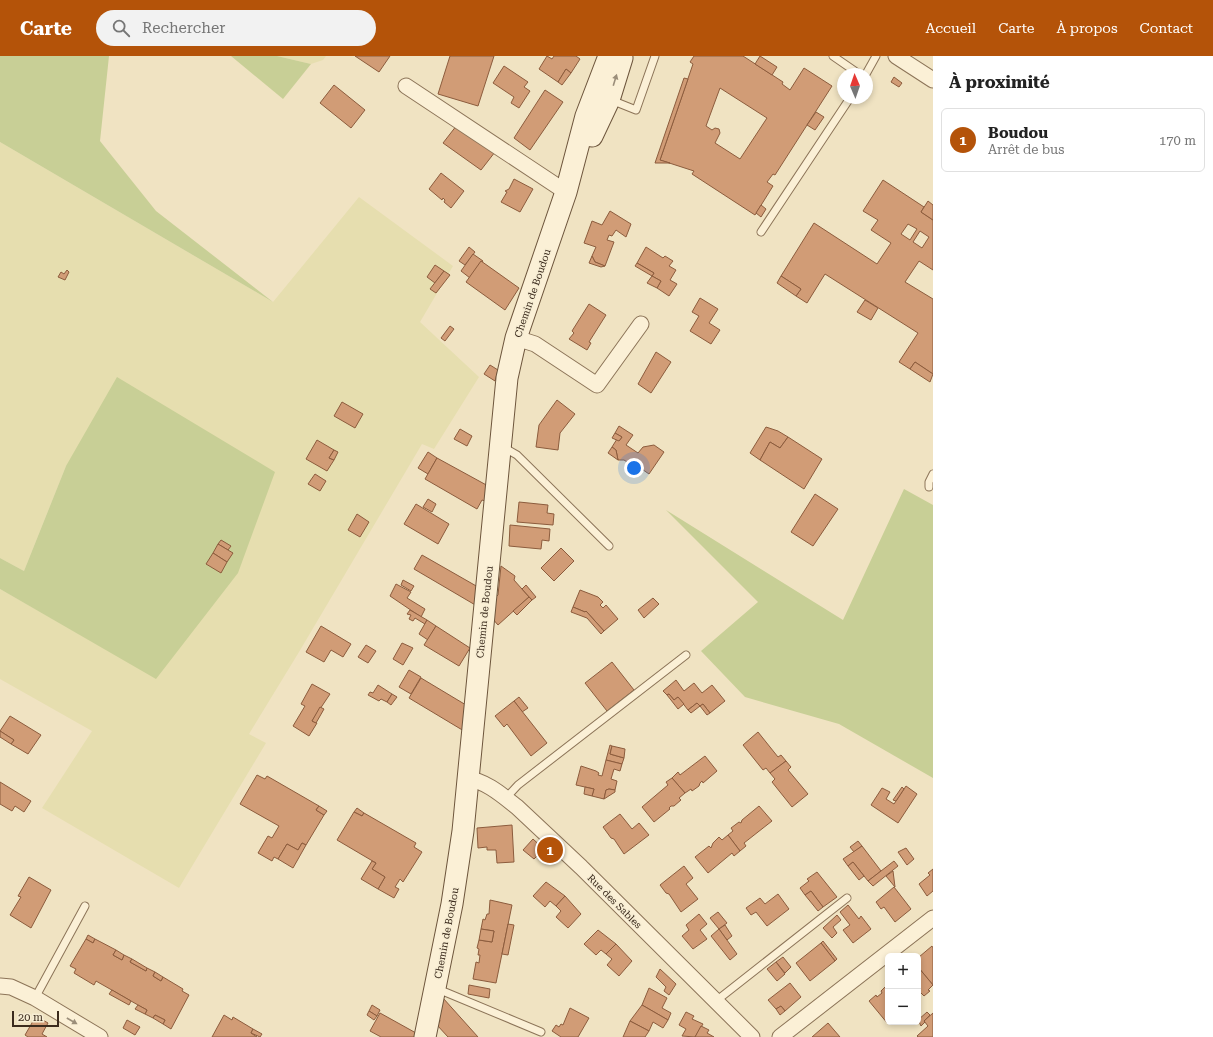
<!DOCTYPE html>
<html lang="fr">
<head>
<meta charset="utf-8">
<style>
  body { margin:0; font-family:"Roboto Serif",serif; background:#f2f2f2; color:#222 }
  .controls { position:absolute; right:12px; bottom:12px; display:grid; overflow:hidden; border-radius:6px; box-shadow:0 2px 6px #0003 }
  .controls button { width:36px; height:36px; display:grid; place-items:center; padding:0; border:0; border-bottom:1px solid #e0e0e0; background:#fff; color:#222; font:20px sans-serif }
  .compass { position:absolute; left:837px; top:12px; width:36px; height:36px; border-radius:50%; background:#fff; box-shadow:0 2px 6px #0003; rotate:358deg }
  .scale { position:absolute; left:12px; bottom:10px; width:47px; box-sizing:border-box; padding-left:4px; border:2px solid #3b2b1d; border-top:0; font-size:11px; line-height:14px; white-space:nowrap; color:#3b2b1d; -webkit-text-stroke:3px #f7edd3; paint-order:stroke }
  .you { position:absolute; left:634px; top:412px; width:14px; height:14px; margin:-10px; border:3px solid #fff; border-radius:50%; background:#1a73e8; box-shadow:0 0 0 6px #1a73e833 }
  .badge { display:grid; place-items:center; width:26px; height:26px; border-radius:50%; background:#b45309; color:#fff; font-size:13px; font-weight:700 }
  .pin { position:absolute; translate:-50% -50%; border:2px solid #fff; box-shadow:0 1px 4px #0006 }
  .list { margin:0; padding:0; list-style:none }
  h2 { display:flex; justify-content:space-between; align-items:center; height:52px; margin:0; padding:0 16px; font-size:17px }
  h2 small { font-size:13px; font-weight:400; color:#767676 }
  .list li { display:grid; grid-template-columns:26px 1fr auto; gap:12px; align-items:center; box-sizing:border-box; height:64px; margin:0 8px 8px; padding:0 8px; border:1px solid #e0e0e0; border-radius:6px }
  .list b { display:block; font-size:15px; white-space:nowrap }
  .list p { margin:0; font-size:13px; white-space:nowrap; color:#767676 }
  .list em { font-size:13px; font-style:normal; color:#767676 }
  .icon { flex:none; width:22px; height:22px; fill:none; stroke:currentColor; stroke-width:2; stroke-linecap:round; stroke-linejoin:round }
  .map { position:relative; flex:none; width:933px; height:981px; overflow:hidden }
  header { display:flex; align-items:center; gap:24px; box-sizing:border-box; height:56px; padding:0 20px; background:#b45309; color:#fff }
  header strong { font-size:19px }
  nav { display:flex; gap:22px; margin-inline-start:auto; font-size:14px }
  .search { width:280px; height:36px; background:#f2f2f2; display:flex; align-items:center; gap:10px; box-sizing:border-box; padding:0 14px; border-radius:22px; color:#767676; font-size:15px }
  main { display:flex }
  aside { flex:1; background:#fff }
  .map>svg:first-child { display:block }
</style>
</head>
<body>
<header>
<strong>Carte</strong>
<div class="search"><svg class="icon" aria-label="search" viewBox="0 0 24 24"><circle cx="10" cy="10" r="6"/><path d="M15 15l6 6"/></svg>Rechercher</div>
<nav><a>Accueil</a><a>Carte</a><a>À propos</a><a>Contact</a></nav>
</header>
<main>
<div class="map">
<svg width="933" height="981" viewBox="0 0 933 981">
  <rect width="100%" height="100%" fill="#f0e3c2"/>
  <g fill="#e6deaf">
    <polygon points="277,0 326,0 323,4 311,8"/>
    <polygon points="0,86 273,246 359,141 453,210 420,266 479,321 434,393 422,388 299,596 249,678 266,687 179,832 42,752 92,675 0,623 0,533 156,622 66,410 24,515 0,502"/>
  </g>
  <g fill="#c8cf96">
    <polygon points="0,0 109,0 100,85 156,155 273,246 0,86"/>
    <polygon points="231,0 277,0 311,8 283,43"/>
    <polygon points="117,321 275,416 238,517 156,623 0,533 0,502 24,515 66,410"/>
    <polygon points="904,433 933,449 933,722 839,668 745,641 701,595 758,546 666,454 843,564"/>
  </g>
  <g fill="#d19c76" stroke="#8c5c3d" fill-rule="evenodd">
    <polygon points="355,0 390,0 379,16"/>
    <polygon points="450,0 494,0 478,50 438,38"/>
    <polygon points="547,0 552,3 554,0 576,0 580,3 571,17 566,13 558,26 539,13"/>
    <path d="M694,0H743L783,26L782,28L790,34L804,12L832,30L775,119L773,118L767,126L773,130L755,159L692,118L694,115L660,104L693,8L690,6ZM720,32L767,62L740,103L715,87L720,77L719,73L715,72L712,74L706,70Z"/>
    <polygon points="760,0 777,11 772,19 755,8"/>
    <polygon points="504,10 528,26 524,31 530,35 519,52 511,47 514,41 493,27"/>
    <polygon points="566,13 571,17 562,29 558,26"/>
    <polygon points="894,21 902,27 899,31 891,26"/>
    <polygon points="684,22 688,23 660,104 670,107 655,107"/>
    <polygon points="334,29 365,54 351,72 320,47"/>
    <polygon points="545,34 563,46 530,94 514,82"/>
    <polygon points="816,56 824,61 815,74 807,69"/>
    <polygon points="457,69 495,96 481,114 443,87"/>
    <polygon points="441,117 464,135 451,152 444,146 445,144 443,142 442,144 429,133"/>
    <polygon points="514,123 533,133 520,156 501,146 507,136 505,135 509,133"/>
    <path d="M883,124L924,151L921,156L933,164V214L919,205L905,226L933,243V318L915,306L910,313L899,306L918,277L825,218L807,247L796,240L801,233L781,220L814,167L877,208L891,187L871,174L878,164L863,155ZM908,168L917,173L910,184L901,178ZM920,175L929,181L922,192L913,186Z"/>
    <polygon points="928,145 933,149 933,164 921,156"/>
    <polygon points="761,149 766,153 761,161 756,157"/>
    <polygon points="610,155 631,168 626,181 616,174 612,180 609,179 607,184 614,186 605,210 595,206 592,200 596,191 584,187 592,165 602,169"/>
    <polygon points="469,191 475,196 465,209 459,205"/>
    <polygon points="646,191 663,202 665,200 673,205 669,210 676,214 670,224 677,228 669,240 657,232 661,225 652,220 654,217 637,207"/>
    <polygon points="473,198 483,205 470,222 461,215"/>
    <polygon points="592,200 595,206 605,210 601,211 589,207"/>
    <polygon points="481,205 519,232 505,254 466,226"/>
    <polygon points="637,207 654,217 652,220 635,210"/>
    <polygon points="435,209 444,215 435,227 427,221"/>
    <polygon points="67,214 69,216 65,224 58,221 61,216 64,218"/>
    <polygon points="444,215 450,219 436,237 430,233"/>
    <polygon points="652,220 661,225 657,232 647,227"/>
    <polygon points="781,220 801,233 796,240 777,227"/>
    <polygon points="700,242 718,253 709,267 720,274 711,288 690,275 699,260 692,256"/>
    <polygon points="865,244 878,252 871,264 857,256"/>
    <polygon points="589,248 606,259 589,286 591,287 587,294 569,283 574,277 572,275"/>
    <polygon points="450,270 454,273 445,285 441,282"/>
    <polygon points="656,296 671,306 651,337 638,328"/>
    <polygon points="915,306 933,318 930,326 910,313"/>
    <polygon points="490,309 498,314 495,325 484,318"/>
    <polygon points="557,344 575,358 560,377 558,394 536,391 539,369"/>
    <polygon points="342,346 363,358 355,372 334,360"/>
    <polygon points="619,370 633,379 626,389 638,397 643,391 654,389 664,396 649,418 636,409 635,411 624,404 618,404 616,394 612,391 617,383 619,385 622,381 615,377"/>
    <polygon points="766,371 778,375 788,381 780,392 770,386 760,404 750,397"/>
    <polygon points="460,373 472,380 467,390 454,383"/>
    <polygon points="615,377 622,381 619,385 612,382"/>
    <polygon points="788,381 822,403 804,433 760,404 770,386 780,392"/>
    <polygon points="317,384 334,394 329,402 334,404 327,415 306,403"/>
    <polygon points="612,391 616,394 618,404 608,397"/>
    <polygon points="334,394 338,396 334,404 329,402"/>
    <polygon points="428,396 437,402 428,418 418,412"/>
    <polygon points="437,402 490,431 488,446 482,444 477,453 425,423"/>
    <polygon points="315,418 326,425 320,435 308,428"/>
    <polygon points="815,438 838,453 813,490 791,476"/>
    <polygon points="428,443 436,448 432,456 423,451"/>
    <polygon points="519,446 548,449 547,457 554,458 553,469 517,466"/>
    <polygon points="416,448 449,468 438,488 404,468"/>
    <polygon points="357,458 369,466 360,481 348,474"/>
    <polygon points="510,469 550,473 549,485 542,484 541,493 509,490"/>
    <polygon points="221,484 231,490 228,494 218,488"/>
    <polygon points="218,488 233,497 227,506 213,497"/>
    <polygon points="561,492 574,505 554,525 541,512"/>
    <polygon points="213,497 227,506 221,517 206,508"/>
    <polygon points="422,499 478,531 477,550 414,513"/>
    <polygon points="501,510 515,520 514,524 529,541 498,569 492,562 494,543 498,539"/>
    <polygon points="403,524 414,530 411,535 401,529"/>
    <polygon points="396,528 411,536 407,542 425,553 421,561 390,540"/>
    <polygon points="526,529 536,541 532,544 522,533"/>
    <polygon points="580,534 598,541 603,546 600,549 603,552 606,549 618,563 604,575 586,555 585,556 573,551"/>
    <polygon points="529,541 532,544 517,559 513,555"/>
    <polygon points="653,542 659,548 644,562 638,554"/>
    <polygon points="573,551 585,556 586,555 604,575 601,578 587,562 571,556"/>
    <polygon points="410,554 427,564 425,568 415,562 413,565 409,563 411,559 407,558"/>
    <polygon points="427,564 436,570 428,584 419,578"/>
    <polygon points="321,570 351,588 343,601 331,594 324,606 306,596"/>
    <polygon points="436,570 470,592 459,610 424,589"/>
    <polygon points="402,587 413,592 403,609 393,603"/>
    <polygon points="366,589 376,595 368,607 358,601"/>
    <polygon points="612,606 634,634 607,655 585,627"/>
    <polygon points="409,614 421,621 411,638 399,631"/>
    <polygon points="421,622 466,649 464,675 409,642"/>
    <polygon points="676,624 684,635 694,627 702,637 712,629 725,645 710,657 703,648 700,650 697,647 688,654 678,641 674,644 669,638 667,639 663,635"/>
    <polygon points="312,628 330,638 312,665 317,667 309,680 293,670 305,650 301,648"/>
    <polygon points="378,629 392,638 387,646 381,643 379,645 368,639 370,636 373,637"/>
    <polygon points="392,638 397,641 391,649 387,646"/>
    <polygon points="669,638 674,644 678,641 684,648 678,653 667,639"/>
    <polygon points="519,641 528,652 522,656 514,645"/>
    <polygon points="514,645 547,687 531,700 507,668 504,671 495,660"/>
    <polygon points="697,647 700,650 691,657 688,654"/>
    <polygon points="703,648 710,657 707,659 700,650"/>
    <polygon points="320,651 324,653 316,667 312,665"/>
    <polygon points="10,660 41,679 28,698 11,688 14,684 0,675"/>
    <polygon points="0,675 14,684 11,688 0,681"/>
    <polygon points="758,676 778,701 781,699 786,705 770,717 766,712 763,714 743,689"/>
    <polygon points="610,689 612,690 610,698 624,702 622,708 606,704"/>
    <polygon points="612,690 625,693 624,702 610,698"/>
    <polygon points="705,700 717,715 703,727 702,725 700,727 699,730 692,735 691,733 685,737 672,722 678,716 680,719"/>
    <polygon points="606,704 622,708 620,715 614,713 611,723 617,725 615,734 609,733 606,734 604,743 592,740 594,733 576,729 581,710 596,715 599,717 598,719 602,720"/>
    <polygon points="786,705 791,711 788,714 808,738 792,751 772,726 775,723 770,717"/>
    <polygon points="257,719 265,723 267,720 319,750 316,754 324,759 306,789 302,787 298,794 287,788 278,803 274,801 272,805 258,797 268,780 272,782 279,770 240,748"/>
    <polygon points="672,722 685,737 679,742 681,744 674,750 671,750 669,752 670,753 654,766 642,751 668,729 666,726"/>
    <polygon points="0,726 31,745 24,756 15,750 12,755 0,748"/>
    <polygon points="906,730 917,738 898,767 871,749 882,732 890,736 886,743 894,748"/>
    <polygon points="585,731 594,733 592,740 584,738"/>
    <polygon points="902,731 904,733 896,745 893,744"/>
    <polygon points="609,733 615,734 615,736 604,743 606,734"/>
    <polygon points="319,750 327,755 324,759 316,754"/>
    <polygon points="759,750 772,765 744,787 746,790 740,795 728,779 733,775 731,772 739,766 741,767 742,764"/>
    <polygon points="357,752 364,757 362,760 354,756"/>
    <polygon points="354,756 362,760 364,757 416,787 414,791 422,796 403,826 400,823 395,831 399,833 394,842 378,833 385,821 372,813 376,807 337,784"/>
    <polygon points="620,758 632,773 639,767 649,779 624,798 614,783 611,782 603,771"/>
    <polygon points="512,769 514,806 497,807 496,794 487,794 487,791 478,792 477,772"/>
    <polygon points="728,779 740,795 734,800 732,797 708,817 695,801 709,790 711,792 713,787 719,781 722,784"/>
    <polygon points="533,783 544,793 534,803 523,794"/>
    <polygon points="858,785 862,790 854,796 850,791"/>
    <polygon points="302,787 306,789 293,812 278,803 287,788 298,794"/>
    <polygon points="862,790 881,815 868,825 853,806 848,810 843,803"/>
    <polygon points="906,792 914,803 907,809 898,796"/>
    <polygon points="372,805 376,807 372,813 385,821 378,833 361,823"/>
    <polygon points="894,805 898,810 873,830 868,825"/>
    <polygon points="853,806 864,820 859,824 848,810"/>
    <polygon points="684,810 693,822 686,828 698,843 681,856 669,838 666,837 660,829"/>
    <polygon points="933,813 933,835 927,840 919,828 930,819 928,817"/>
    <polygon points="893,815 895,831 886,820"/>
    <polygon points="817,816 837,841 823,851 811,835 805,839 800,832 809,825 807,823"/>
    <polygon points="29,821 51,834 31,872 10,859 21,841 18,840"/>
    <polygon points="546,826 565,840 556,850 550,845 545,851 533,840"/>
    <polygon points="894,831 911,853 895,866 884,851 881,853 876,846"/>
    <polygon points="811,835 823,851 818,855 805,839"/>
    <polygon points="778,838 789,853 767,870 756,856 751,859 746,852 760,842 765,848"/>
    <polygon points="565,840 581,858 568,872 556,861 561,855 556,850"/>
    <polygon points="490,844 512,849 496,927 473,923 476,906 479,907 480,899 478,899 479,893 477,892 479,884 492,886 494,875 481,873 483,863 485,864 487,858 489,858"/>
    <polygon points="848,849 859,863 861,860 871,873 853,887 843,874 850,869 840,856"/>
    <polygon points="718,856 727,867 719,873 710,862"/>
    <polygon points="699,858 707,868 700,874 707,883 693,893 682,880 689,874 686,869"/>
    <polygon points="837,859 841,864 833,871 837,877 832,882 823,872"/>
    <polygon points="508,868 514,869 508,899 502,898"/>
    <polygon points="725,869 732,880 727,884 719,873"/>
    <polygon points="481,873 494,875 492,886 479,884"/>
    <polygon points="719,873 737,898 730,904 711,880"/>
    <polygon points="598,874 616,888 606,898 601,894 596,899 584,888"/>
    <polygon points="88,879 95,883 93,887 86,883"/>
    <polygon points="86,883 93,887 95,883 116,894 113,899 122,904 124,899 132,903 130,906 146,915 147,912 155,916 153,920 161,925 163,921 183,933 182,935 189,939 171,973 163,968 165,964 155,959 153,962 145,958 147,954 138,949 96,925 94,929 74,917 76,913 70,910"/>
    <polygon points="823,885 837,903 835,905 821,887"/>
    <polygon points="821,887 835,905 810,925 796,907"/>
    <polygon points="616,888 632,905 619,920 607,909 612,903 606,898"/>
    <polygon points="932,890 933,892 933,929 918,911 918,900 917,900 918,899 919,901"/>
    <polygon points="116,894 124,899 122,904 113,899"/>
    <polygon points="783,901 791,911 785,917 776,906"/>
    <polygon points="132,903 147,912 146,915 130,906"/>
    <polygon points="776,906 785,918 777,925 767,913"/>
    <polygon points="918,911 933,929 928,934 930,935 924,940 920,936 918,938"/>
    <polygon points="660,913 676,928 669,939 664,935 666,931 656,921"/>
    <polygon points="155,916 163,921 161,925 153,920"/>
    <polygon points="790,927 801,941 785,955 781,950 776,953 768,944"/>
    <polygon points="469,929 490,933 489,942 468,938"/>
    <polygon points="885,931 887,934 888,932 888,966 890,966 888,968 869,945 876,939 877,941 882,937 881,935"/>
    <polygon points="649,932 667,942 662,952 671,957 668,964 642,949"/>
    <polygon points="112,934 131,945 129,949 109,938"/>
    <polygon points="443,942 478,981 448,981 437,969 440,965 439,962"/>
    <polygon points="138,949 147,954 145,958 135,953"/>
    <polygon points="372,949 380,954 377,960 369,955"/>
    <polygon points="642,949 668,964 663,972 653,966 649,975 630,965"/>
    <polygon points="781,950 785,955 780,959 776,953"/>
    <polygon points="570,952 589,962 578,981 561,981 552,975 556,969 559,971 561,968 563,969"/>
    <polygon points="369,955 377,960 374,964 367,959"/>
    <polygon points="686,956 694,960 692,963 703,968 695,981 682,980 686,973 679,969"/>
    <polygon points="927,956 930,959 924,965 925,966 921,970 918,964"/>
    <polygon points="380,957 416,977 415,981 381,981 370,975"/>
    <polygon points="933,957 933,981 918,981 917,980 928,970 924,965"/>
    <polygon points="155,959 165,964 163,968 153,962"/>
    <polygon points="224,959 232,964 233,961 253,973 251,977 257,981 212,981"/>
    <polygon points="36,960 48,967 42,978 47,981 28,981 25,979"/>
    <polygon points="127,964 140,971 135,979 123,972"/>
    <polygon points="630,965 649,975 645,981 623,981"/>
    <polygon points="828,967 840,981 812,981"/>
    <polygon points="701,970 709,974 707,977 714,981 695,981"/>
    <polygon points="253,973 262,978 260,981 251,977"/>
  </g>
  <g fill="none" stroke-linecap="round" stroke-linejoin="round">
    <defs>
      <g id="lane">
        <polyline points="833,0 859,18"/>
        <polyline points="866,18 876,0"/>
        <polyline points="611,44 636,54 655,0"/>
        <polyline points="761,176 850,42"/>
        <polyline points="503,391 517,399 609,490"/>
        <polyline points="929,431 929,426 933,418"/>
        <polyline points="506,742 518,729 686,599"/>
        <polyline points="436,934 445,936 541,976"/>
        <polyline points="35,942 85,850"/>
        <polyline points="716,945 847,842"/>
      </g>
      <g id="street">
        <polyline points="896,0 933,24"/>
        <polyline points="406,30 566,136"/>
        <polyline points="516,282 535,288 597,329 641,268"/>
        <path d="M467,723C485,724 503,740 517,751L581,811L752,981"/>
        <polyline points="0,930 11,931 35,942 100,981"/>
        <polyline points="780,981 933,862"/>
      </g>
      <g id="secondary">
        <polyline points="592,80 609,44 622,2"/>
        <polyline points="425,981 452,848 463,775 507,322 516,282 566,136 586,60 609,0"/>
      </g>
    </defs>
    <use href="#lane" stroke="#8c7458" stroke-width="9"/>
    <use href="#street" stroke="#8c7458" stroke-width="17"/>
    <use href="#secondary" stroke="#6d553c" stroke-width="23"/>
    <use href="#lane" stroke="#fbf0d6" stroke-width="7"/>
    <use href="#street" stroke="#fbf0d6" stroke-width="15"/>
    <use href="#secondary" stroke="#fbf0d6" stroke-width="21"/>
  </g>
  <defs><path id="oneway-solid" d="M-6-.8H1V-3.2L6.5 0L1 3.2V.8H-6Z"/></defs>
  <g fill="#9b8e7a">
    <use href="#oneway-solid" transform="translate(615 24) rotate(-73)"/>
    <use href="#oneway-solid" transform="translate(72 965) rotate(30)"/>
  </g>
  <g text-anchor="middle" stroke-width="3" stroke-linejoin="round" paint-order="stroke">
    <g font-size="10" fill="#3b2b1d" stroke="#f7edd3">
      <text transform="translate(532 237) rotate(-71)" y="4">Chemin de Boudou</text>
      <text transform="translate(484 556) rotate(-84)" y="4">Chemin de Boudou</text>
      <text transform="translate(615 845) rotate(45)" y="4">Rue des Sables</text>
      <text transform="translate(446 877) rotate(-79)" y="4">Chemin de Boudou</text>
    </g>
  </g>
</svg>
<div class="controls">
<button>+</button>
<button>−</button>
</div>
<svg class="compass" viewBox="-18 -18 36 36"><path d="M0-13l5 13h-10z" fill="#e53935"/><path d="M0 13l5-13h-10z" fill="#767676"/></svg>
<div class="scale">20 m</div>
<div class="you"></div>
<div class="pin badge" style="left:550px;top:794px">1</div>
</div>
<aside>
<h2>À proximité<small></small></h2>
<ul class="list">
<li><span class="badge">1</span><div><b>Boudou</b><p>Arrêt de bus</p></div><em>170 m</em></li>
</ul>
</aside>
</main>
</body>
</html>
